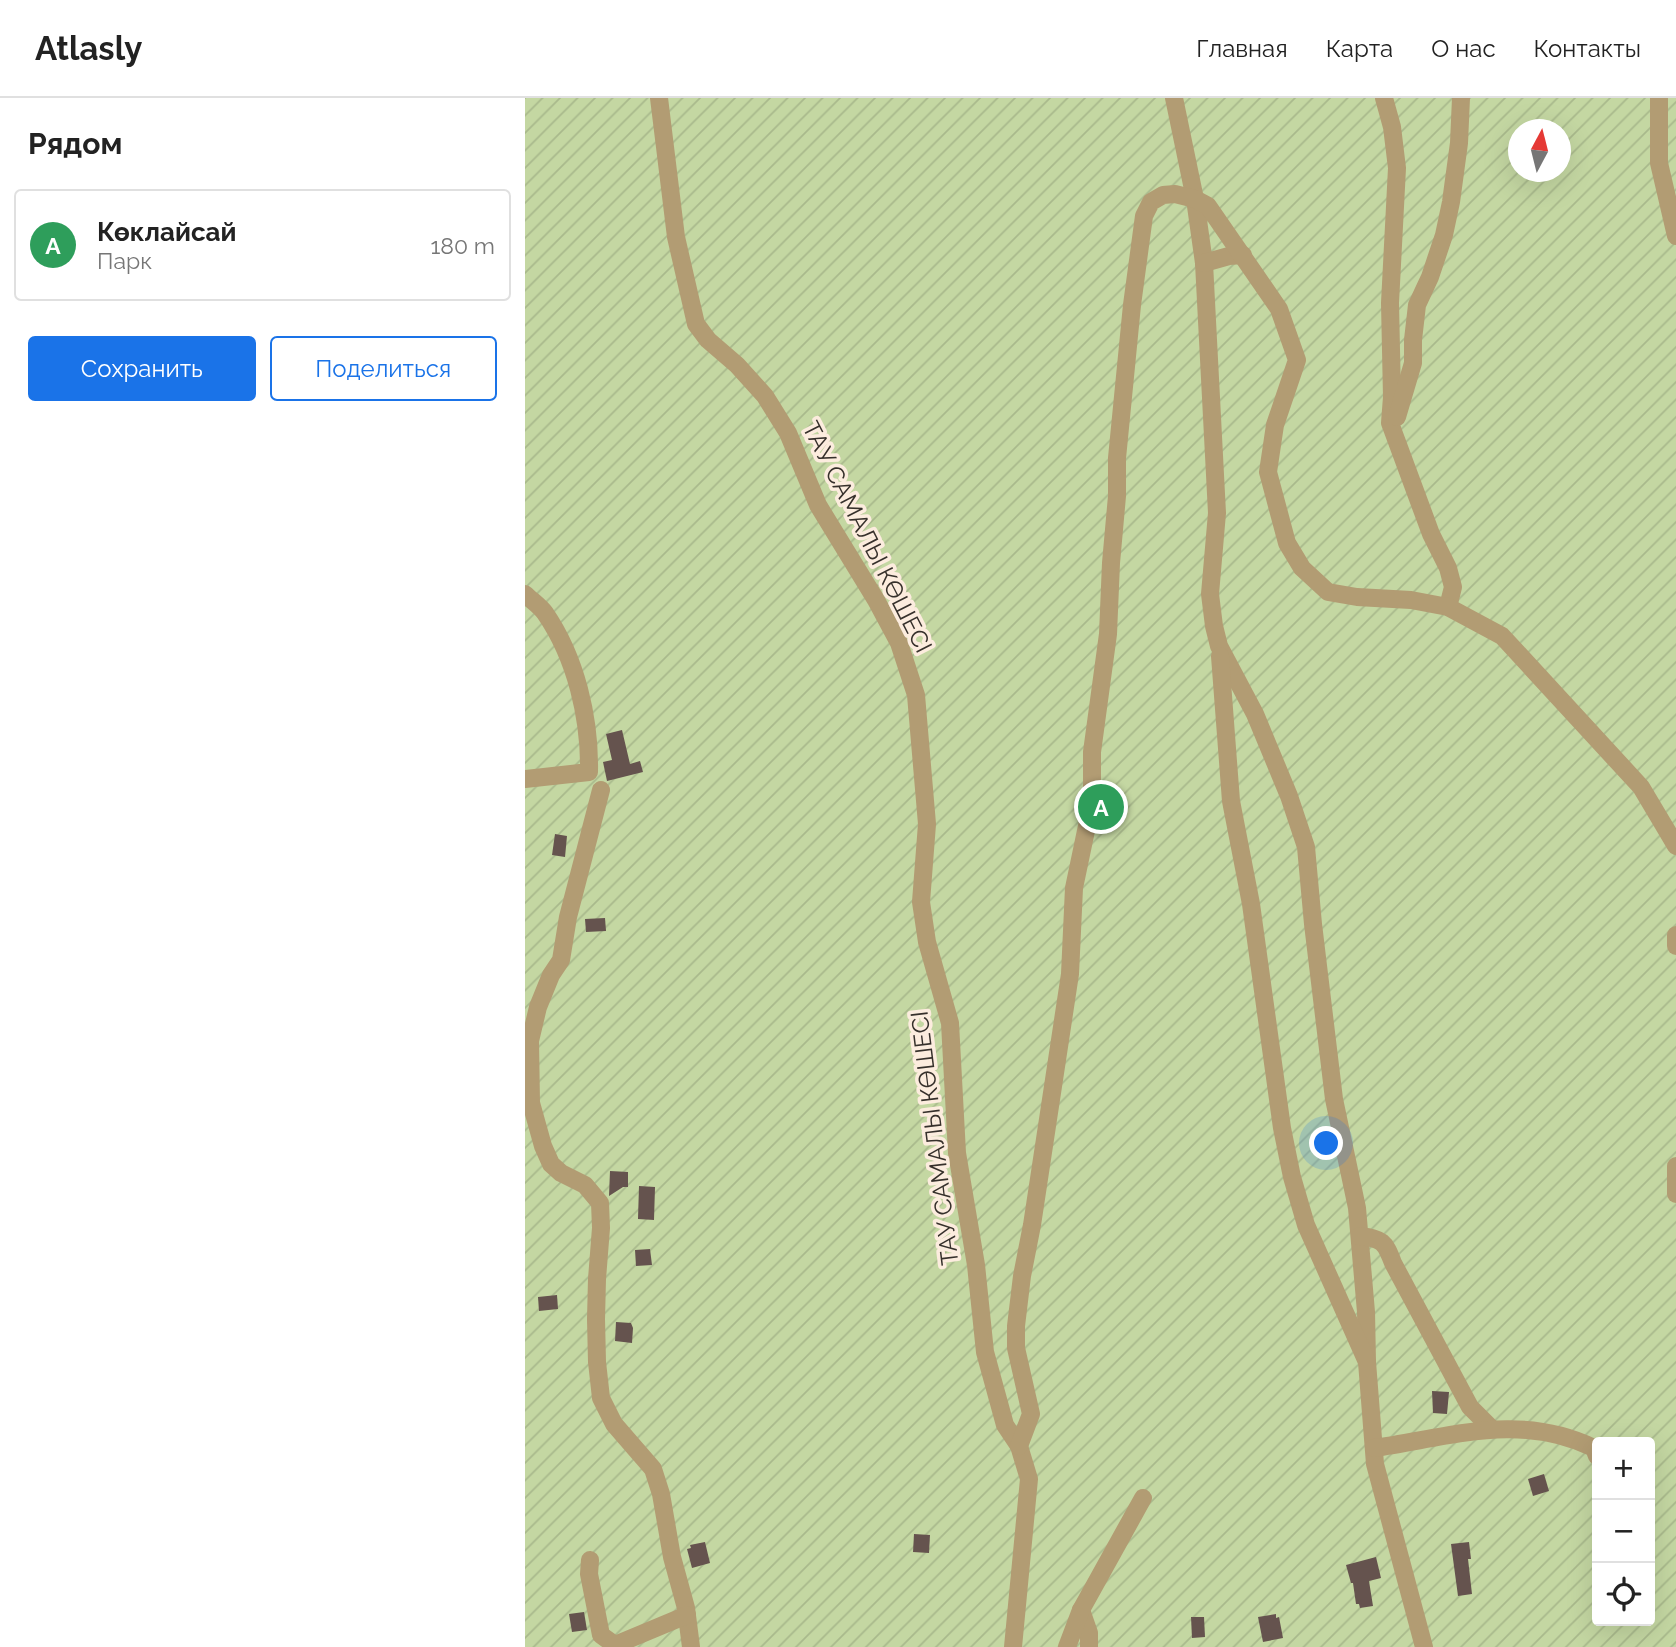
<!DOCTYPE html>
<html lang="ru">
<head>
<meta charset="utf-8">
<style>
  body { margin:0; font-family:Raleway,sans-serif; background:#f2f2f2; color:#222 }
  .controls { position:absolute; right:21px; bottom:21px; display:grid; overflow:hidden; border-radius:7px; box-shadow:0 7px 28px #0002 }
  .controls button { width:63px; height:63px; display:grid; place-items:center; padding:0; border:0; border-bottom:2px solid #e0e0e0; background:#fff; color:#222; font:35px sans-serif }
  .compass { position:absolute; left:983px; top:21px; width:63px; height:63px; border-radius:50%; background:#fff; box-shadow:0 7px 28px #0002; rotate:7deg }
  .you { position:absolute; left:802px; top:1046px; width:24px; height:24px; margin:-18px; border:5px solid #fff; border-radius:50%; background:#1a73e8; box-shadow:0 0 0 10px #1a73e833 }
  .badge { display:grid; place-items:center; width:46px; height:46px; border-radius:50%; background:#1a73e8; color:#fff; font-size:23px; font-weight:700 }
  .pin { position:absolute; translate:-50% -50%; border:4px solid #fff; box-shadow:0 2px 7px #0006 }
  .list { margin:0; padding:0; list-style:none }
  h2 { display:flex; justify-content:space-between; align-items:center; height:91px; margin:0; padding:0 28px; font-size:30px }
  h2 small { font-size:23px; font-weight:400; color:#767676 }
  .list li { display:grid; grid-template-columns:46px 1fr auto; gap:21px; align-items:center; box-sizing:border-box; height:112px; margin:0 14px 14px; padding:0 14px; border:2px solid #e0e0e0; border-radius:7px }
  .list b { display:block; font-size:26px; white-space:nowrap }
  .list p { margin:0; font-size:23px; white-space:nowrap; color:#767676 }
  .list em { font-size:23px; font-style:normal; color:#767676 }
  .actions { display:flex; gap:14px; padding:21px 28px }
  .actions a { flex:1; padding:16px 0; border:2px solid #1a73e8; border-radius:7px; text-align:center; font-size:24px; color:#1a73e8 }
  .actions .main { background:#1a73e8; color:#fff }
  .icon { flex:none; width:38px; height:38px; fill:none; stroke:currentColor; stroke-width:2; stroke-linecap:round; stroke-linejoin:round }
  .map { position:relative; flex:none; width:1151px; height:1549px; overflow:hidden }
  header { display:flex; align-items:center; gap:42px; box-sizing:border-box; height:98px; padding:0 35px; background:#fff; border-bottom:2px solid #e0e0e0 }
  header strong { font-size:33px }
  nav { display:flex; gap:38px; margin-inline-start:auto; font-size:24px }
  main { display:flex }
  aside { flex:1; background:#fff }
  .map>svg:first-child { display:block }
</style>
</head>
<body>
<header>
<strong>Atlasly</strong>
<nav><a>Главная</a><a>Карта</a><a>О нас</a><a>Контакты</a></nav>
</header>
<main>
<aside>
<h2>Рядом<small></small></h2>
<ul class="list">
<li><span class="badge" style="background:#2e9e5b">A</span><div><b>Көклайсай</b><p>Парк</p></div><em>180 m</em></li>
</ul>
<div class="actions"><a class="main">Сохранить</a><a>Поделиться</a></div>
</aside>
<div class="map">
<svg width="1151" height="1549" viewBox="0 0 1151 1549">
  <defs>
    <pattern id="garden-furrows" width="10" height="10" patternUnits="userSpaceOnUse" patternTransform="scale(1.75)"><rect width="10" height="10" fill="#c4d7a2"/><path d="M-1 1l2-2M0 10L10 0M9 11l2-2" fill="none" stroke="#a9b98c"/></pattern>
  </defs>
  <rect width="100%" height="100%" fill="#efdfd1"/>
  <path fill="url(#garden-furrows)" fill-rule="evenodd" d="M0,0H1151V1549H0ZM993,32H1036V74H993ZM1072,1344H1125V1523H1072Z"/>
  <g fill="#65534e">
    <polygon points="97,632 105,666 115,663 118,674 82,683 78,664 87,662 81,636"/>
    <polygon points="30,736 42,738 40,759 27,757"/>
    <polygon points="80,820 81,833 61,834 60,821"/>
    <polygon points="85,1073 103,1074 103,1089 98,1089 84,1098"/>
    <polygon points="114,1088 130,1089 129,1122 113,1121"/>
    <polygon points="125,1151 127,1167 111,1168 110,1152"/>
    <polygon points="32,1197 33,1211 14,1213 13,1199"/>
    <polygon points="91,1224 106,1225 108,1230 107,1245 90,1243"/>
    <polygon points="907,1293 924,1294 922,1316 908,1315"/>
    <polygon points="1019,1376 1024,1393 1008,1398 1003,1381"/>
    <polygon points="389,1436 405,1437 404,1455 388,1454"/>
    <polygon points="180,1444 185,1465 167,1470 162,1451 166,1450 165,1447"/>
    <polygon points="944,1444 946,1461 943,1461 947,1496 933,1498 926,1446"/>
    <polygon points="851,1459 856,1480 844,1483 848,1508 835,1510 834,1506 831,1506 828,1485 826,1485 821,1467"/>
    <polygon points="59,1514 62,1532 47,1534 44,1516"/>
    <polygon points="751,1516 751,1520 754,1519 758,1540 738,1544 733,1519"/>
    <polygon points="666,1519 679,1519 680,1539 667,1540"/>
  </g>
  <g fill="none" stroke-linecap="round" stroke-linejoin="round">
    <g stroke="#b29c73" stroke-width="18">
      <polyline points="134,0 151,139 171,226 183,242 212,267 240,298 263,335 293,407 351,502 374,545 391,597 402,726 396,804 402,844 425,925 432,1055 451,1167 460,1254 480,1327 494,1348 504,1381 488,1549"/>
      <polyline points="649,0 670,101 679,165 692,415 685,496 689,528 694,548 730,616 764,698 781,749 788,826 809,1001 832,1110 841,1214 842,1264"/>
      <polyline points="859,0 867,29 872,70 865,205 867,299 865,325 906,436 923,470 928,489 923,509"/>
      <polyline points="1134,0 1134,65 1151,138"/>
      <polyline points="679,165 704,158 718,157"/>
      <polyline points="872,319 888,265 888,242 892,207 905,179 919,137 926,104 934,45 936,0"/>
      <path d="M0,496C6,502 15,508 20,515C51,560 65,620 64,674L0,681"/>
      <polyline points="695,558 706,703 726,806 757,1030 767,1079 781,1127 842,1264 850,1366 899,1549"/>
      <polyline points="76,692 43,819 36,862 26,877 13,909 5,943 6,1005 18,1048 26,1066 36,1075 60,1087 75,1105 76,1130 72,1181 71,1221 72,1264 76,1300 89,1326 128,1371 136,1396 147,1459 161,1510 166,1549"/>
      <polyline points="1151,837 1151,848"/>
      <polyline points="1151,1068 1151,1096"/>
      <path d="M835,1138C857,1141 860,1143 868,1165L945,1309L966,1330"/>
      <polyline points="494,1348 506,1316 491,1250 491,1228 497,1178 507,1127 545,876 549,790 567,704 567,654 583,536 586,465 592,398 592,360 607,207 619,118 626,104 638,97 650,96 670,101 683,108 754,211 772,262 750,327 743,374 762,445 777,470 803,494 832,499 886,502 923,509 977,538 1116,689 1151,748"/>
      <path d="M849,1350C926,1339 995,1314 1069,1350L1072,1358"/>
      <polyline points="65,1462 64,1476 76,1537 90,1547 162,1517"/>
      <polyline points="556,1512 564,1535 564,1549"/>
      <polyline points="542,1549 556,1512 618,1400"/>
    </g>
  </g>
  <g text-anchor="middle" stroke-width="7" stroke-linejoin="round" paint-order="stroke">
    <g font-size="24" fill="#36302b" stroke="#fcecde">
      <text transform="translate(342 439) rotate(63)" y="8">ТАУ САМАЛЫ КӨШЕСІ</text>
      <text transform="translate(410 1040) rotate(-97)" y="8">ТАУ САМАЛЫ КӨШЕСІ</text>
    </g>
  </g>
</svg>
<div class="controls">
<button>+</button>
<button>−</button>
<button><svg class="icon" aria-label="locate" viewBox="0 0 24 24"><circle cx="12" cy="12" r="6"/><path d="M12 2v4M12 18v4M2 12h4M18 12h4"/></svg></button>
</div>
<svg class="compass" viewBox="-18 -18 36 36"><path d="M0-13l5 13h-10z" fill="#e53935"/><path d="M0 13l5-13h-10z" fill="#767676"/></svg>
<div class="you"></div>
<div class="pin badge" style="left:576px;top:709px;background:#2e9e5b">A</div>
</div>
</main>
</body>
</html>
